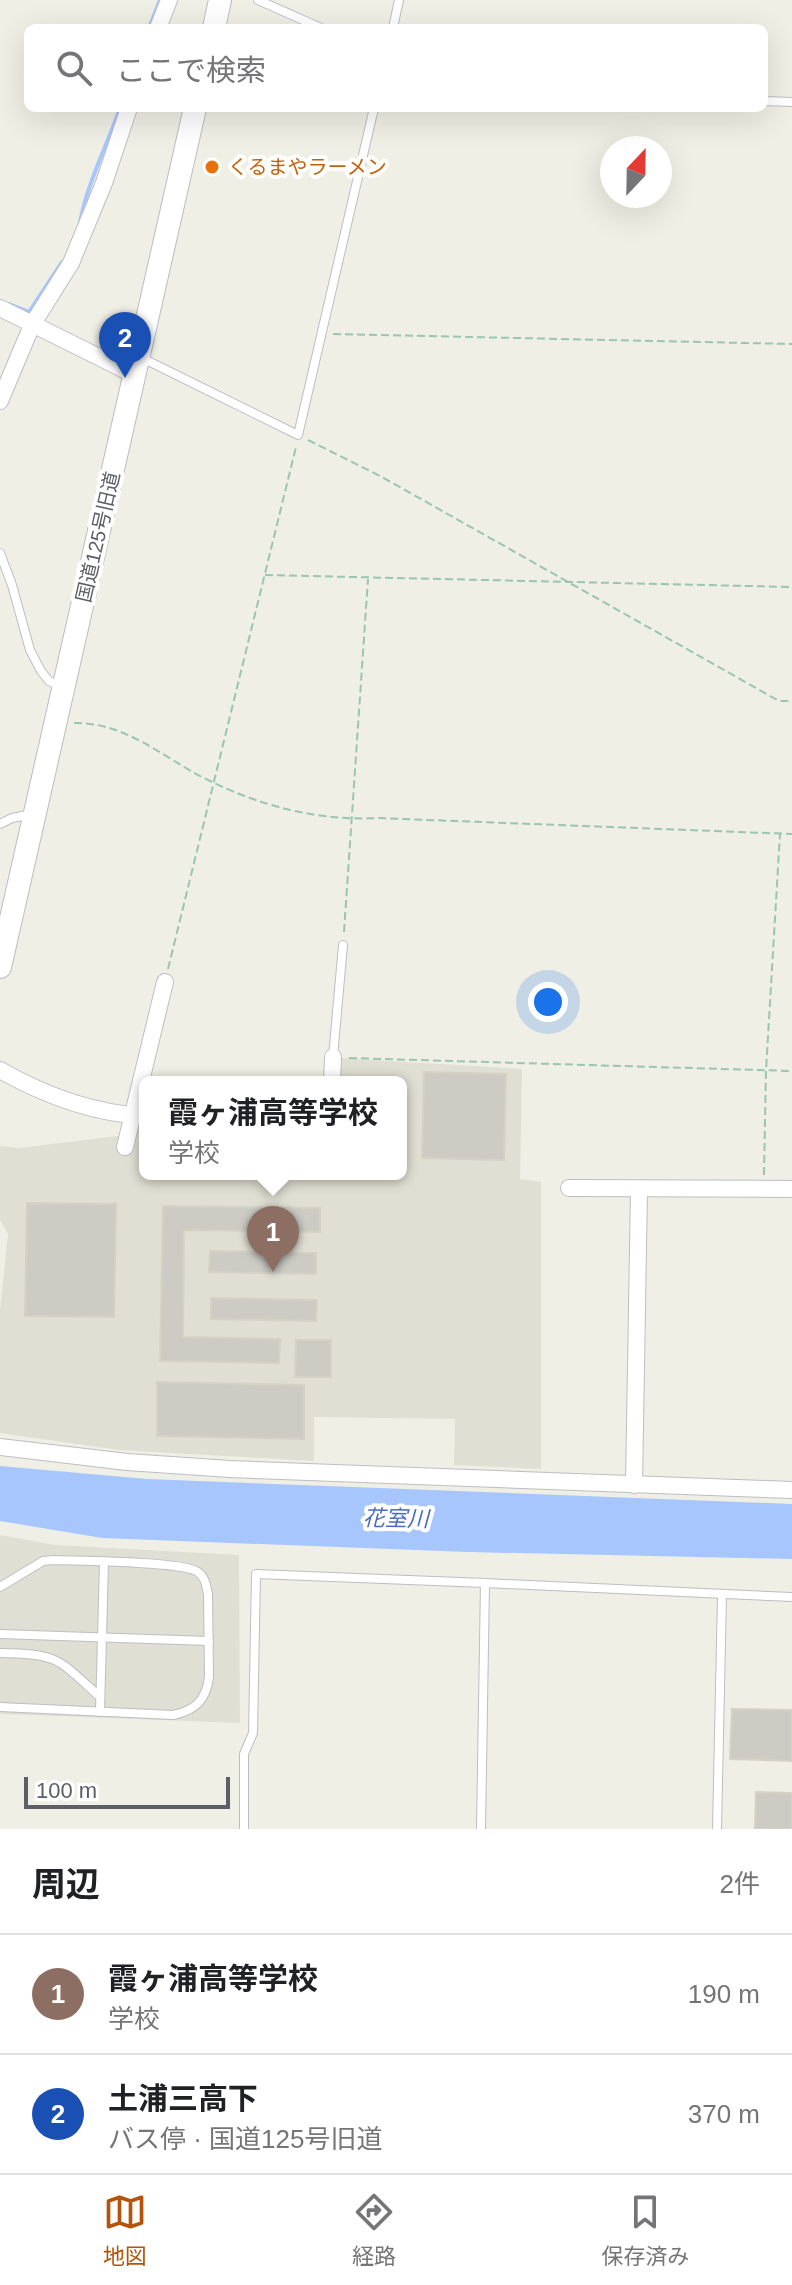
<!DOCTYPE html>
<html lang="ja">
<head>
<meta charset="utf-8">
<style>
  body { margin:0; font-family:Helvetica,"Noto Sans JP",sans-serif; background:#f6f6f6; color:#202124 }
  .compass { position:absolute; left:600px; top:136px; width:72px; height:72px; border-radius:50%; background:#fff; box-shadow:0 8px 32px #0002; rotate:22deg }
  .scale { position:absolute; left:24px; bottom:20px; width:206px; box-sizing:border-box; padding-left:8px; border:4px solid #5d5f66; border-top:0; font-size:22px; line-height:28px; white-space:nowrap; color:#5d5f66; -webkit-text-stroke:6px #fff; paint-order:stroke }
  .you { position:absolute; left:548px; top:1002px; width:28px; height:28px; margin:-20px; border:6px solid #fff; border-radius:50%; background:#1a73e8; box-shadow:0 0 0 12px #1a73e833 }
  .badge { display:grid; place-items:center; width:52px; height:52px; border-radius:50%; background:#b45309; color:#fff; font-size:26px; font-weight:700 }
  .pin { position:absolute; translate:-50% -66px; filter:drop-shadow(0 2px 4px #0008) }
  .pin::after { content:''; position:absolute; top:42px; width:28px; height:24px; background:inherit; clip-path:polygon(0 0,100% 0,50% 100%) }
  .popup { position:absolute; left:139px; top:1076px; width:268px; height:104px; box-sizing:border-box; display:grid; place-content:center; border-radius:12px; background:#fff; filter:drop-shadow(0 2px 6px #0005); font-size:26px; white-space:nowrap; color:#757577 }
  .popup b { font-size:30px; color:#202124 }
  .popup::after { content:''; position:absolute; left:50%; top:100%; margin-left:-16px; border:16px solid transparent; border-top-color:#fff }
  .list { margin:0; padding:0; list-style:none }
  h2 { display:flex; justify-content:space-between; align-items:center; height:104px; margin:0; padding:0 32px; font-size:34px }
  h2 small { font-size:26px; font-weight:400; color:#757577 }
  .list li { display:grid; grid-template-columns:52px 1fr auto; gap:24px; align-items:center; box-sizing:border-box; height:120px; padding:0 32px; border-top:2px solid #e0e0e0 }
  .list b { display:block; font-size:30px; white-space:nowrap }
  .list p { margin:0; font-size:26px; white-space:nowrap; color:#757577 }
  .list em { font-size:26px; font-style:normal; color:#757577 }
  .icon { flex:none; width:44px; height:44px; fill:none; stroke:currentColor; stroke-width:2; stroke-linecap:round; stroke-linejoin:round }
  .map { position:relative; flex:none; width:792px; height:1829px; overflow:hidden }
  .search { position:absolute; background:#fff; box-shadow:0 8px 32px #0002; left:24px; right:24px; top:24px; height:88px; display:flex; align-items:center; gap:20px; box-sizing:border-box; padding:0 28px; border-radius:12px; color:#757577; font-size:30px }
  .sheet { height:344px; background:#fff }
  nav { display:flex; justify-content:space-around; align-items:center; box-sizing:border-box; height:112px; border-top:2px solid #e0e0e0; background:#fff; font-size:22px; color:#757577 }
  nav a { display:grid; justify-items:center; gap:4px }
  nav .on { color:#b45309 }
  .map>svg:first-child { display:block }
</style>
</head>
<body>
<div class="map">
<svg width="792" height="1829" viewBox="0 0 792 1829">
  <rect width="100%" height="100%" fill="#efefe5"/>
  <g fill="#dfdfd3">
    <polygon points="340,1058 522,1069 520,1179 541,1182 541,1469 454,1465 455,1419 314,1417 314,1461 119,1450 0,1433 0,1310 8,1234 0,1220 0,1146 19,1148 118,1136 138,1117 145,1117 145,1174 401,1174 401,1082 336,1082"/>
    <polygon points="0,1535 55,1545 239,1555 240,1723 0,1714"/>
  </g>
  <polygon fill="#a7c6fe" points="0,1466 147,1479 792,1504 792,1559 468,1552 102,1538 0,1521"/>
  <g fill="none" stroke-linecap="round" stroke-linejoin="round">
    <g stroke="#a7c6fe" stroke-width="4">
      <polyline points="149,28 160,0"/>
      <path d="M80,222C88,181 107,146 120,108"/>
      <polyline points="9,304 29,312 62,262"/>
    </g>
  </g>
  <g fill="#ccccc5" stroke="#d4d2c4" stroke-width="2">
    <polygon points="424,1072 506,1074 504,1160 422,1158"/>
    <polygon points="27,1203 116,1204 114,1317 25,1316"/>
    <polygon points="163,1206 320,1208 320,1232 184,1230 183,1337 280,1339 279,1363 160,1361"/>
    <polygon points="210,1251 316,1253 316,1274 209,1272"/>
    <polygon points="211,1298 317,1300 316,1321 211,1319"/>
    <polygon points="296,1340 331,1340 331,1377 295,1377"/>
    <polygon points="157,1382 304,1385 304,1439 157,1436"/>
    <polygon points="732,1709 792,1710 792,1761 730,1759"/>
    <polygon points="756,1792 792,1793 792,1829 755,1829"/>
  </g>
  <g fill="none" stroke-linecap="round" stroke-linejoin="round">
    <defs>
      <g id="lane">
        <polyline points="258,0 321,28"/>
        <polyline points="393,28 399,0"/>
        <polyline points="764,101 792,102"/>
        <polyline points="142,358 298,435 374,108"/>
        <polyline points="0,553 12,585 30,650 41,671 49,681 60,686"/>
        <polyline points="0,824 12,818 32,814"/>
        <polyline points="333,1057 343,945"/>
        <polyline points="485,1583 792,1597"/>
        <path d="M0,1587L43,1561L53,1560C80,1561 181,1561 198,1572C206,1578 206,1586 208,1594L209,1677C206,1700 196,1710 173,1715L0,1707"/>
        <polyline points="0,1634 209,1641"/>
        <path d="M0,1653C59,1654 57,1658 100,1697"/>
        <polyline points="100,1712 104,1562"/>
        <polyline points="244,1829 244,1754 253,1733 256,1574 485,1583 481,1829"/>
        <polyline points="717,1829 722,1595"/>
      </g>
      <g id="street">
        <polyline points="158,28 169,0"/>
        <polyline points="0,308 135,375"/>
        <polyline points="0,401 32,325 71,263 104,183 129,108"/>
        <path d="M0,1070C44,1095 93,1113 143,1116"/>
        <polyline points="332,1082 333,1057"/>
        <polyline points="125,1147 165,982"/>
        <polyline points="569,1188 792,1189"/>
        <polyline points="0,1447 127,1462 230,1469 792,1490"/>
        <polyline points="634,1485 639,1189"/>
      </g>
      <g id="secondary">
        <polyline points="214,28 220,0"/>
        <polyline points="0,967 195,108"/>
      </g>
    </defs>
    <use href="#lane" stroke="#bdbec4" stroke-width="10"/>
    <use href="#street" stroke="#bdbec4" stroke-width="18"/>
    <use href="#secondary" stroke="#bbbcc3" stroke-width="24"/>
    <g stroke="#9ac5af" stroke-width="2" stroke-dasharray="8 4" stroke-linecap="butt">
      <polyline points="333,334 792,344"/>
      <polyline points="308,440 382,477 779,701 792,701"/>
      <polyline points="265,575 792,587"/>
      <path d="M74,723C128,722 165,760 212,782C264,807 320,821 377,818L792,834"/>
      <polyline points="344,932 368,579"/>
      <polyline points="168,969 296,447"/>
      <polyline points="349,1058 792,1071"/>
      <polyline points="764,1175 766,1070 780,834"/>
    </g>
    <use href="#lane" stroke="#fff" stroke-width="8"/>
    <use href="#street" stroke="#fff" stroke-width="16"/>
    <use href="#secondary" stroke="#fff" stroke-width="22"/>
  </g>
  <circle fill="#e8710a" stroke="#fff" stroke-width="3" cx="212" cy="167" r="8"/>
  <g text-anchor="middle" stroke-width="8" stroke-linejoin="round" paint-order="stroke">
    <g font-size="20" fill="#c56008" stroke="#fff" text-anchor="start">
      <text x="228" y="174">くるまやラーメン</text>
    </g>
    <g font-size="20" fill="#5d5f66" stroke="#fff">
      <text transform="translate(98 537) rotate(-77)" y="7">国道125号旧道</text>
    </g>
    <g font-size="22" font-style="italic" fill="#496bc2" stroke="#fff">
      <text transform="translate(396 1518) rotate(1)" y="8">花室川</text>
    </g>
  </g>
</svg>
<svg class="compass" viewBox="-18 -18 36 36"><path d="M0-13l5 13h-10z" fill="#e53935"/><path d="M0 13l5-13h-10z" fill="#757577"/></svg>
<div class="scale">100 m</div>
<div class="you"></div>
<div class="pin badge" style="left:273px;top:1272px;background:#8d6e63">1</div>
<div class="popup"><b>霞ヶ浦高等学校</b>学校</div>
<div class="pin badge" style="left:125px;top:378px;background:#1a4fb4">2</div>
<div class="search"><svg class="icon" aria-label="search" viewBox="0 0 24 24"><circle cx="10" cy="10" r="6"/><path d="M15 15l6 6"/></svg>ここで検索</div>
</div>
<section class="sheet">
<h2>周辺<small>2件</small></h2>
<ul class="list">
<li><span class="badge" style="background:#8d6e63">1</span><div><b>霞ヶ浦高等学校</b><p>学校</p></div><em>190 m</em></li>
<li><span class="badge" style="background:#1a4fb4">2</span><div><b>土浦三高下</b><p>バス停 · 国道125号旧道</p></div><em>370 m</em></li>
</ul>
</section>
<nav>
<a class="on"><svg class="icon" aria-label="map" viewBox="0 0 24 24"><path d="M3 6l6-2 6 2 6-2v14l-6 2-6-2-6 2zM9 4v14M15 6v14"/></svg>地図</a>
<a><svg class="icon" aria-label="directions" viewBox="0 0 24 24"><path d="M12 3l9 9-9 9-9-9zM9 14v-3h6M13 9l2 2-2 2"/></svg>経路</a>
<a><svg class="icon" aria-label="saved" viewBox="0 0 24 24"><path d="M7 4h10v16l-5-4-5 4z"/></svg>保存済み</a>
</nav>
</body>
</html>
